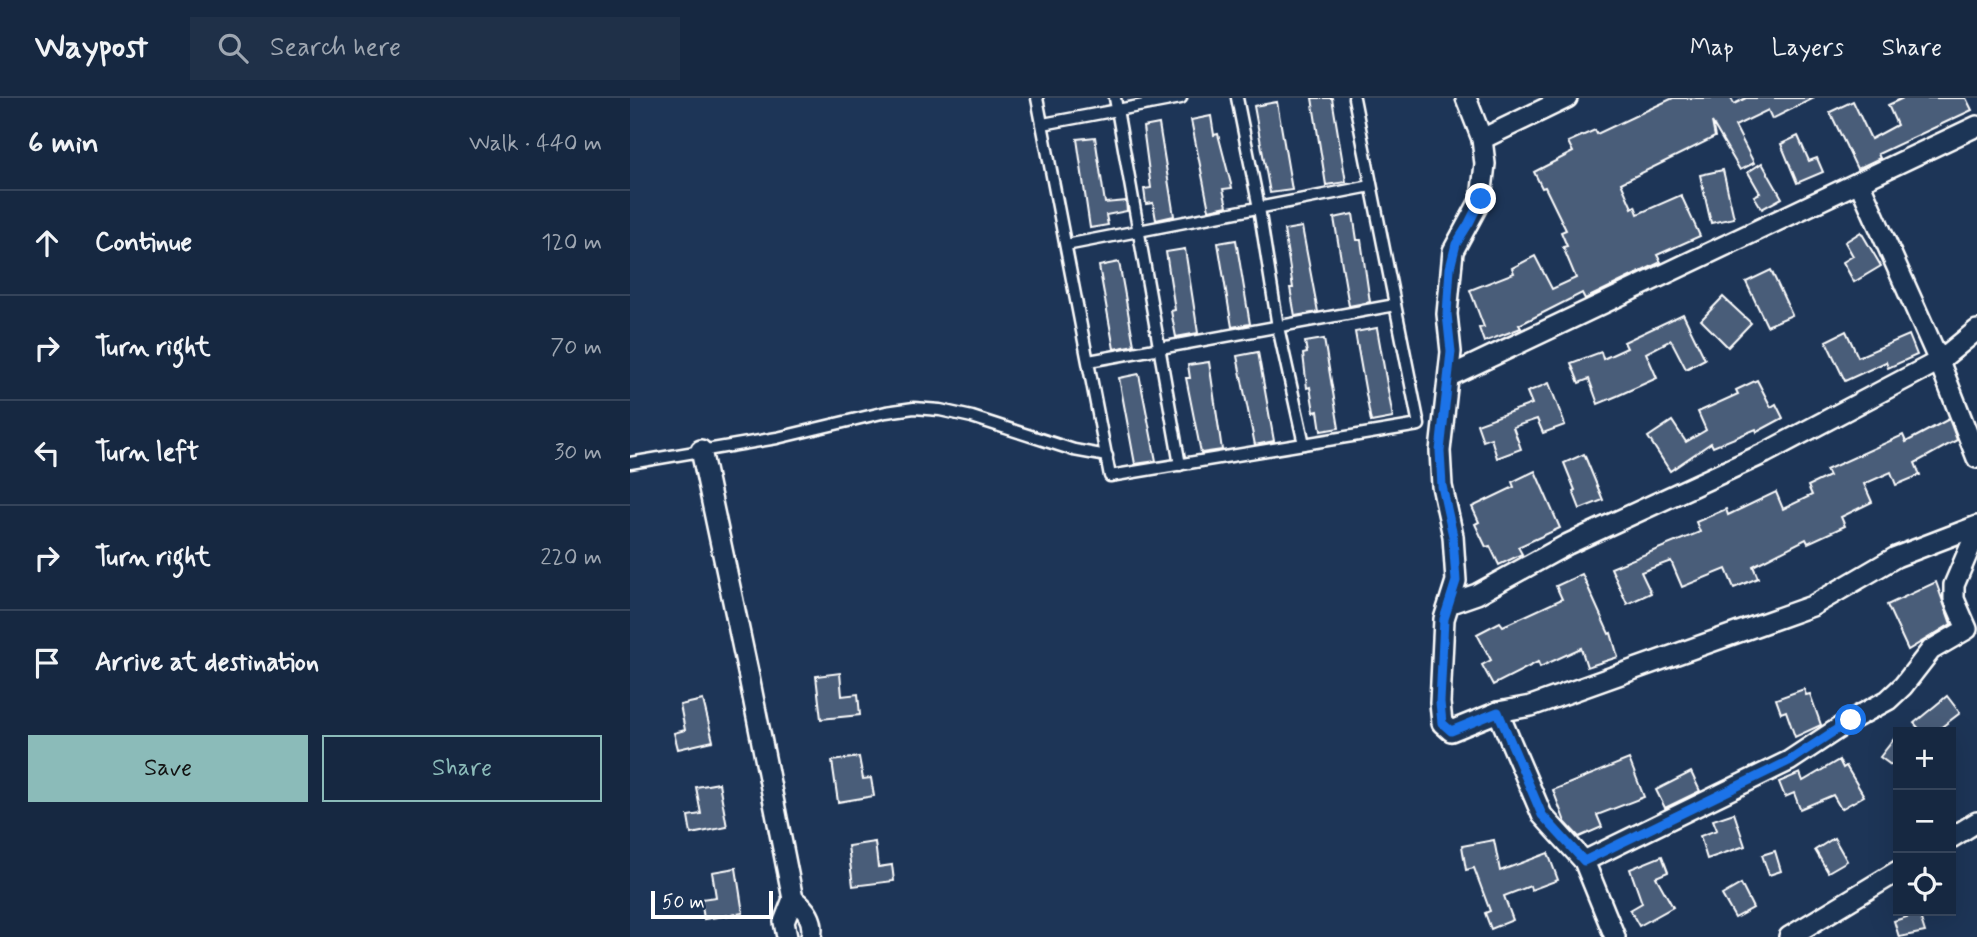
<!DOCTYPE html>
<html lang="en">
<head>
<meta charset="utf-8">
<style>
  body { margin:0; font-family:Mynerve,sans-serif; background:#1f3048; color:#f1f3f6 }
  .controls { position:absolute; right:21px; bottom:21px; display:grid; overflow:hidden; border-radius:0px; box-shadow:0 7px 28px #0002 }
  .controls button { width:63px; height:63px; display:grid; place-items:center; padding:0; border:0; border-bottom:2px solid #35445a; background:#162841; color:#f1f3f6; font:35px sans-serif }
  .scale { position:absolute; left:21px; bottom:18px; width:122px; box-sizing:border-box; padding-left:7px; border:4px solid #fff; border-top:0; font-size:19px; line-height:24px; white-space:nowrap; color:#fff; -webkit-text-stroke:5px #1d3557; paint-order:stroke }
  .stop { position:absolute; width:21px; height:21px; margin:-16px; border:5px solid #1a73e8; border-radius:50%; background:#fff }
  .stop.end { background:#1a73e8; border-color:#fff; box-shadow:0 2px 7px #0008 }
  .list { margin:0; padding:0; list-style:none }
  h2 { display:flex; justify-content:space-between; align-items:center; height:91px; margin:0; padding:0 28px; font-size:30px }
  h2 small { font-size:23px; font-weight:400; color:#9ea6b1 }
  .list li { display:grid; grid-template-columns:46px 1fr auto; gap:21px; align-items:center; box-sizing:border-box; height:105px; padding:0 28px; border-top:2px solid #35445a }
  .list b { display:block; font-size:26px; white-space:nowrap }
  .list em { font-size:23px; font-style:normal; color:#9ea6b1 }
  .actions { display:flex; gap:14px; padding:21px 28px }
  .actions a { flex:1; padding:16px 0; border:2px solid #8bbbb9; border-radius:0px; text-align:center; font-size:24px; color:#8bbbb9 }
  .actions .main { background:#8bbbb9; color:#111 }
  .icon { flex:none; width:38px; height:38px; fill:none; stroke:currentColor; stroke-width:2; stroke-linecap:round; stroke-linejoin:round }
  .map { position:relative; flex:none; width:1347px; height:839px; overflow:hidden }
  header { display:flex; align-items:center; gap:42px; box-sizing:border-box; height:98px; padding:0 35px; background:#162841; border-bottom:2px solid #35445a }
  header strong { font-size:33px }
  nav { display:flex; gap:38px; margin-inline-start:auto; font-size:24px }
  .search { width:490px; height:63px; background:#1f3048; display:flex; align-items:center; gap:18px; box-sizing:border-box; padding:0 24px; border-radius:0px; color:#9ea6b1; font-size:26px }
  main { display:flex }
  aside { flex:1; background:#162841 }
  .map>svg:first-child { display:block }
</style>
</head>
<body>
<header>
<strong>Waypost</strong>
<div class="search"><svg class="icon" aria-label="search" viewBox="0 0 24 24"><circle cx="10" cy="10" r="6"/><path d="M15 15l6 6"/></svg>Search here</div>
<nav><a>Map</a><a>Layers</a><a>Share</a></nav>
</header>
<main>
<aside>
<h2>6 min<small>Walk · 440 m</small></h2>
<ul class="list">
<li><svg class="icon" aria-label="ahead" viewBox="0 0 24 24"><path d="M12 20V5M6 11l6-6 6 6"/></svg><div><b>Continue</b></div><em>120 m</em></li>
<li><svg class="icon" aria-label="right" viewBox="0 0 24 24"><path d="M7 20v-9h11M14 6l5 5-5 5"/></svg><div><b>Turn right</b></div><em>70 m</em></li>
<li><svg class="icon" aria-label="left" viewBox="0 0 24 24"><path d="M17 20v-9H6M10 6l-5 5 5 5"/></svg><div><b>Turn left</b></div><em>30 m</em></li>
<li><svg class="icon" aria-label="right" viewBox="0 0 24 24"><path d="M7 20v-9h11M14 6l5 5-5 5"/></svg><div><b>Turn right</b></div><em>220 m</em></li>
<li><svg class="icon" aria-label="arrive" viewBox="0 0 24 24"><path d="M6 21V4h12l-3 4 3 4H6"/></svg><div><b>Arrive at destination</b></div></li>
</ul>
<div class="actions"><a class="main">Save</a><a>Share</a></div>
</aside>
<div class="map">
<svg width="1347" height="839" viewBox="0 0 1347 839">
  <rect width="100%" height="100%" fill="#1d3557"/>
  <filter id="ink" filterUnits="userSpaceOnUse"><feTurbulence type="fractalNoise" baseFrequency=".0143" numOctaves="2"/><feDisplacementMap in="SourceGraphic" scale="14" xChannelSelector="R" yChannelSelector="G"/><feConvolveMatrix kernelMatrix="1 2 1 2 8 2 1 2 1" color-interpolation-filters="sRGB"/></filter>
  <g filter="url(#ink)">
    <g fill="#4a5d79" stroke="#fff" stroke-width="2">
      <polygon points="682,0 702,0 716,84 696,87"/>
      <polygon points="1043,0 1101,0 1104,6 1116,0 1184,0 1142,21 1138,12 1105,28 1124,65 1110,72 1082,24 1085,39 991,85 1002,110 1005,108 1008,116 1051,97 1070,138 1027,157 1031,164 955,201 952,195 889,227 891,230 854,244 849,230 854,229 840,192 884,175 882,170 905,158 922,191 946,180 933,149 937,148 931,134 936,132 915,89 912,90 904,74 943,54 938,44 965,32 967,36"/>
      <polygon points="1273,0 1336,0 1342,12 1248,56 1250,60 1227,71 1200,14 1223,3 1241,41 1267,27 1258,7"/>
      <polygon points="647,4 662,92 640,95 624,8"/>
      <polygon points="581,18 584,37 588,36 602,90 593,91 597,108 579,112 561,22"/>
      <polygon points="529,26 544,118 526,122 523,105 516,106 514,91 521,90 513,29"/>
      <polygon points="1168,38 1179,63 1187,60 1193,74 1167,85 1151,46"/>
      <polygon points="465,39 475,105 496,103 497,113 476,117 478,127 460,130 447,41"/>
      <polygon points="1132,65 1152,100 1132,111 1124,98 1130,95 1118,74"/>
      <polygon points="1093,72 1104,120 1081,125 1070,77"/>
      <polygon points="723,116 727,142 731,142 740,204 719,208 704,120"/>
      <polygon points="672,129 688,214 665,218 660,190 663,190 654,132"/>
      <polygon points="1231,134 1251,168 1224,184 1213,164 1223,158 1215,144"/>
      <polygon points="606,142 620,226 602,229 588,145"/>
      <polygon points="555,151 568,235 546,239 541,213 545,212 536,154"/>
      <polygon points="489,164 504,247 484,251 469,168"/>
      <polygon points="1141,172 1162,217 1137,228 1116,184"/>
      <polygon points="1093,199 1121,225 1098,249 1071,222"/>
      <polygon points="1053,216 1075,261 1056,271 1041,242 1016,255 1027,280 987,298 968,306 959,281 949,285 941,265 971,254 973,261 997,250 994,244"/>
      <polygon points="747,230 763,320 741,324 725,234"/>
      <polygon points="1216,233 1228,259 1279,237 1287,257 1258,270 1256,264 1215,283 1196,243"/>
      <polygon points="694,241 709,330 691,333 688,313 684,314 680,289 677,290 673,256 677,255 675,244"/>
      <polygon points="628,254 644,343 625,347 607,258"/>
      <polygon points="579,264 592,352 571,355 556,280 560,280 558,267"/>
      <polygon points="509,276 526,363 505,366 489,280"/>
      <polygon points="1127,282 1141,309 1146,306 1153,320 1127,334 1126,331 1083,349 1081,345 1040,373 1018,339 1042,323 1056,344 1076,332 1068,314 1108,296 1106,292"/>
      <polygon points="919,285 935,327 913,335 907,321 883,329 891,351 867,360 861,340 853,343 847,326 902,306 897,294"/>
      <polygon points="1319,321 1327,342 1285,365 1290,377 1266,387 1261,374 1234,386 1242,404 1211,419 1215,428 1178,445 1176,441 1123,468 1128,480 1104,490 1096,471 1052,489 1041,463 1011,474 1021,495 997,506 981,470 1070,434 1066,424 1096,411 1098,417 1146,394 1153,411 1182,397 1178,388 1199,378 1196,372 1273,337 1276,344"/>
      <polygon points="954,356 973,402 950,411 943,393 945,392 934,365"/>
      <polygon points="905,373 930,430 888,449 892,456 869,467 860,448 856,449 845,426 849,424 842,409 884,389 882,384"/>
      <polygon points="952,476 979,536 981,535 988,559 957,569 951,550 910,569 908,564 863,587 852,567 861,562 847,536 870,524 873,528 932,501 926,488"/>
      <polygon points="1306,484 1321,526 1278,552 1257,507"/>
      <polygon points="210,575 212,598 228,596 230,617 191,621 186,578"/>
      <polygon points="1174,591 1176,597 1180,596 1191,627 1165,639 1156,613 1151,615 1146,601"/>
      <polygon points="1317,598 1330,615 1305,634 1292,634 1284,625"/>
      <polygon points="73,602 83,643 48,651 44,635 55,632 50,607"/>
      <polygon points="1268,636 1268,658 1261,667 1250,659"/>
      <polygon points="229,659 233,681 241,680 244,698 208,704 202,663"/>
      <polygon points="999,661 1014,699 967,717 972,729 949,739 935,724 923,692"/>
      <polygon points="1209,662 1213,670 1216,668 1234,698 1211,711 1203,697 1170,711 1164,695 1155,699 1149,684 1170,675 1173,683"/>
      <polygon points="1061,674 1070,693 1035,710 1026,692"/>
      <polygon points="89,685 97,729 61,736 58,718 71,716 66,689"/>
      <polygon points="1104,715 1115,748 1077,761 1070,738 1087,732 1083,722"/>
      <polygon points="1204,740 1217,763 1198,774 1185,752"/>
      <polygon points="864,742 870,773 918,755 928,782 901,792 900,788 874,798 883,822 861,831 855,815 860,813 844,770 836,772 832,748"/>
      <polygon points="245,744 248,769 262,767 264,783 223,788 218,748"/>
      <polygon points="1145,753 1151,773 1139,777 1132,757"/>
      <polygon points="1032,758 1038,774 1026,779 1043,809 1009,828 1000,812 1012,805 1000,771"/>
      <polygon points="106,770 113,815 74,821 71,801 86,799 82,774"/>
      <polygon points="1111,786 1123,810 1105,820 1092,797"/>
      <polygon points="1289,815 1295,834 1269,839 1264,823"/>
    </g>
    <g fill="none" stroke-linecap="round" stroke-linejoin="round">
      <defs>
        <g id="lane">
          <polyline points="407,0 480,378 789,327 724,0"/>
          <polyline points="485,0 550,367"/>
          <polyline points="607,0 629,110 648,229 674,346"/>
          <polyline points="413,26 551,0"/>
          <polyline points="436,147 741,88"/>
          <polyline points="459,263 765,207"/>
          <polyline points="0,365 147,340 256,314 284,310 310,312 342,319 444,352 477,358"/>
        </g>
        <g id="street">
          <polyline points="836,0 852,41 855,66 851,101 823,153 817,216 821,254 810,353 812,388 823,438 826,483 814,521 810,605 812,625 821,633 868,614 901,608 1182,508 1266,459 1347,428"/>
          <polyline points="852,41 937,0"/>
          <polyline points="1229,84 1309,263 1347,360"/>
          <polyline points="820,278 1347,28"/>
          <polyline points="71,352 119,579 163,801 154,824 157,839"/>
          <polyline points="821,505 847,496 938,446 1135,355 1309,263 1347,232"/>
          <polyline points="868,614 912,717 954,763 985,839"/>
          <polyline points="1321,740 1347,724"/>
          <polyline points="954,763 1159,663 1221,622 1258,602 1273,588 1301,552 1337,531 1324,501 1324,487 1347,433"/>
          <path d="M163,801C176,811 185,822 181,839"/>
          <polyline points="1159,839 1268,773"/>
        </g>
      </defs>
      <use href="#lane" stroke="#fff" stroke-width="15"/>
      <use href="#street" stroke="#fff" stroke-width="24"/>
      <use href="#lane" stroke="#1d3557" stroke-width="10"/>
      <use href="#street" stroke="#1d3557" stroke-width="19"/>
    </g>
  </g>
  <g fill="none" stroke-linecap="round" stroke-linejoin="round" filter="url(#ink)">
    <polyline stroke="#1a73e8" stroke-width="9" points="851,101 839,125 826,146 820,170 817,216 821,254 810,353 812,388 823,438 826,483 814,521 810,604 812,625 821,633 868,614 912,717 954,763 1159,663 1221,622"/>
  </g>
</svg>
<div class="controls">
<button>+</button>
<button>−</button>
<button><svg class="icon" aria-label="locate" viewBox="0 0 24 24"><circle cx="12" cy="12" r="6"/><path d="M12 2v4M12 18v4M2 12h4M18 12h4"/></svg></button>
</div>
<div class="scale">50 m</div>
<div class="stop" style="left:1221px;top:622px"></div>
<div class="stop end" style="left:851px;top:101px"></div>
</div>
</main>
</body>
</html>
